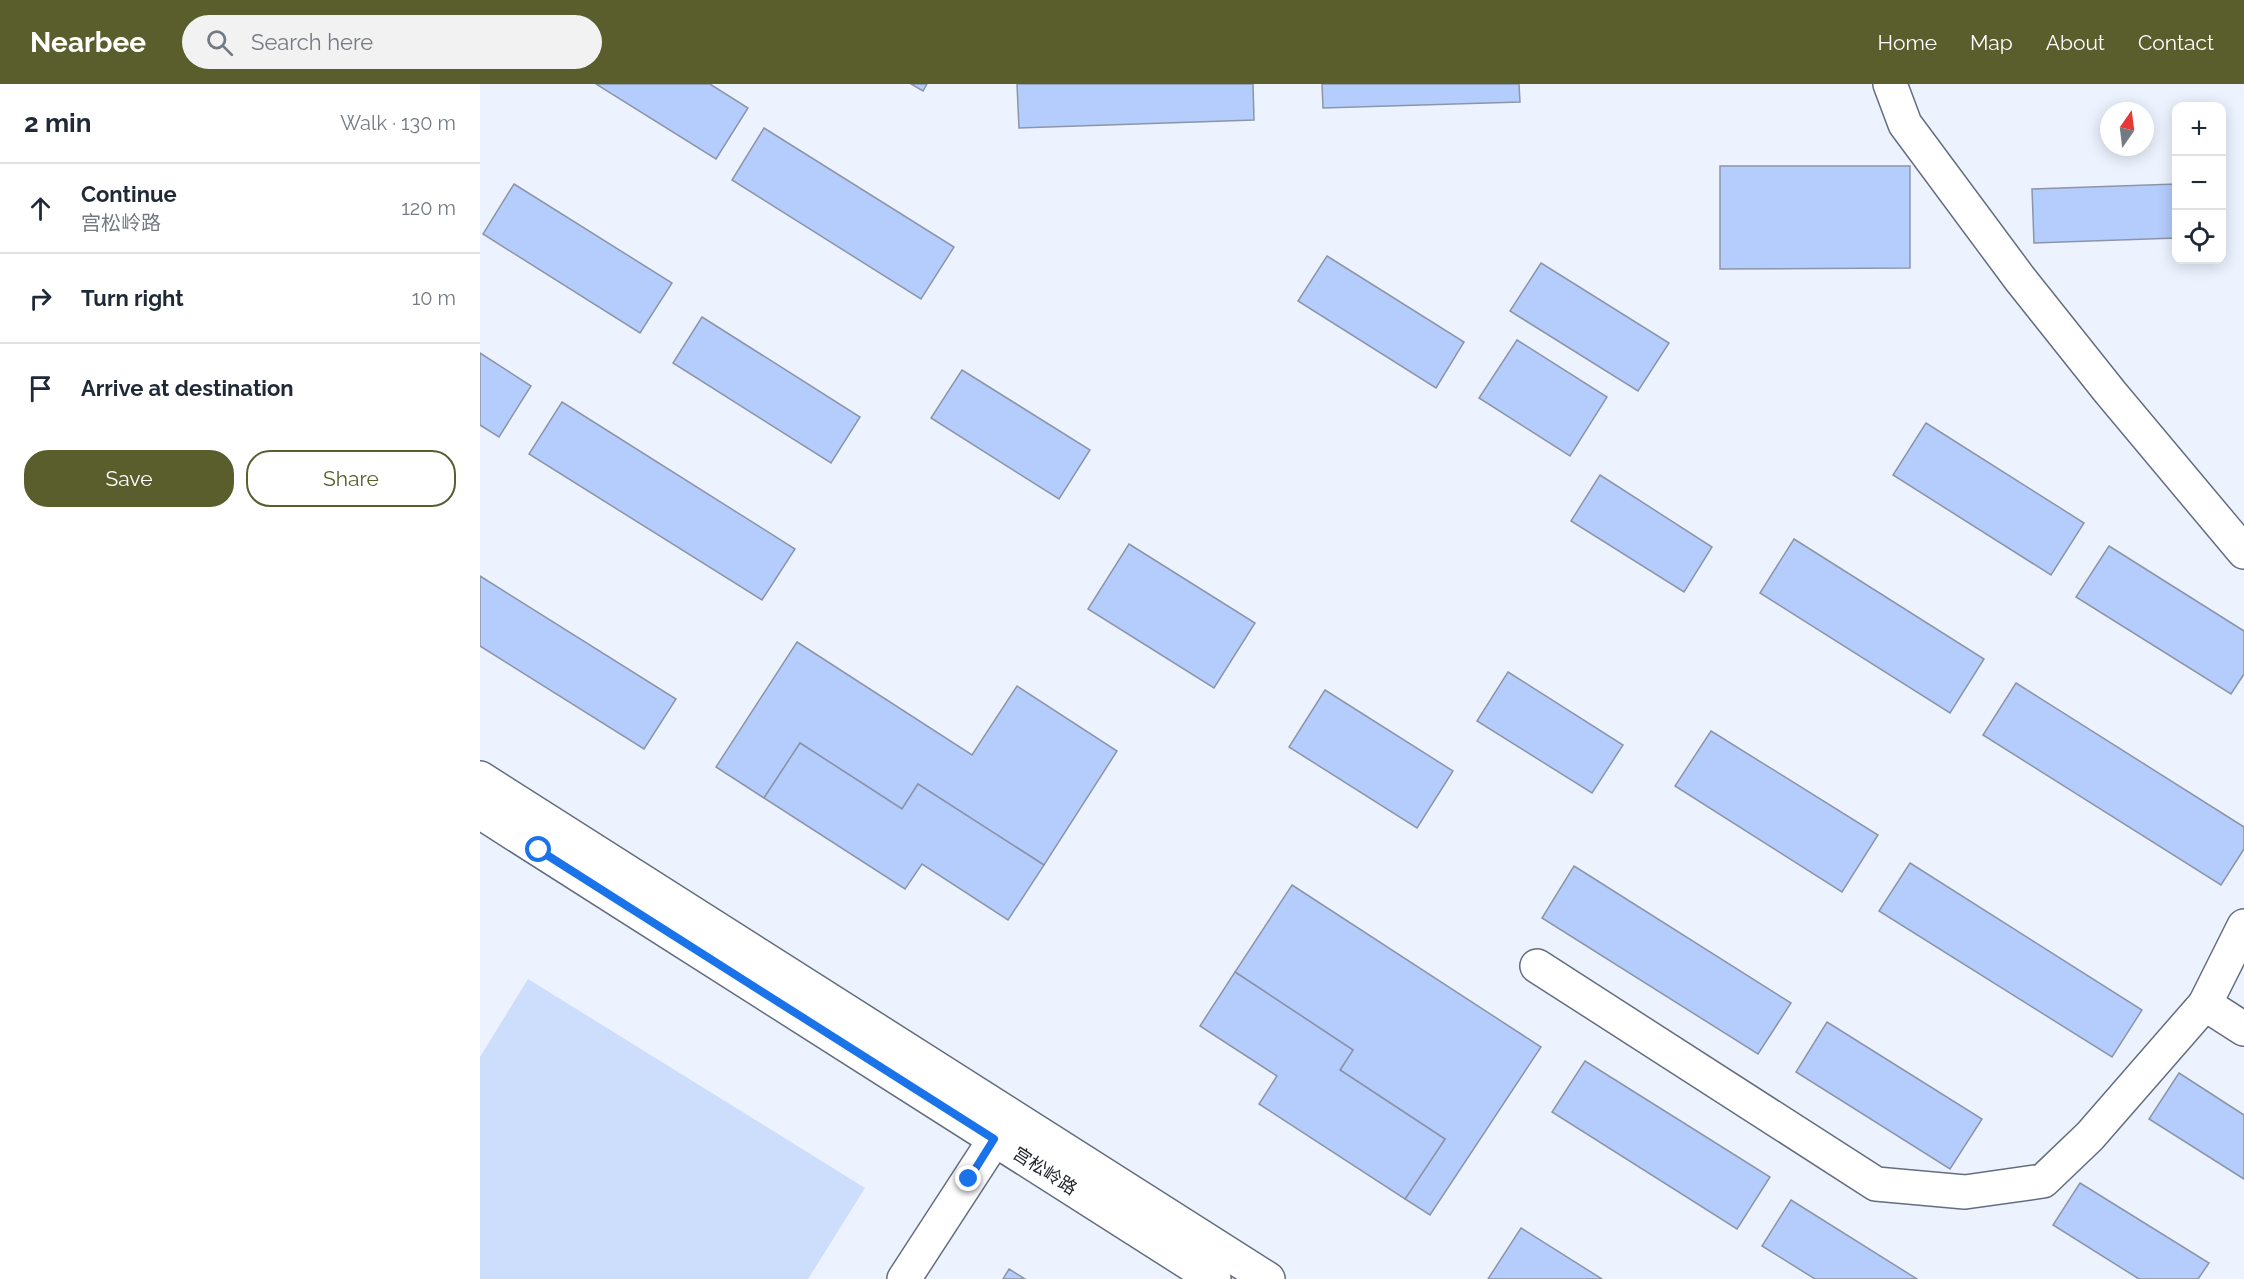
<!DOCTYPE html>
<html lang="en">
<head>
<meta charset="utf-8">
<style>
  body { margin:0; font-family:Raleway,"Noto Sans SC",sans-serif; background:#f2f2f3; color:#1f2937 }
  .controls { position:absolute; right:18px; top:18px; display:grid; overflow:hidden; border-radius:12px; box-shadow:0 3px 15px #0003 }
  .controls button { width:54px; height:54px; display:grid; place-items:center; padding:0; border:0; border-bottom:2px solid #e0e1e3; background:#fff; color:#1f2937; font:30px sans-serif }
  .compass { position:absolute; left:1620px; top:18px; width:54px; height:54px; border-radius:50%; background:#fff; box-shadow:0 3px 15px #0003; rotate:14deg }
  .stop { position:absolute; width:18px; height:18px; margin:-14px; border:4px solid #1a73e8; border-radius:50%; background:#fff }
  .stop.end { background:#1a73e8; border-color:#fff; box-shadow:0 2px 6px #0008 }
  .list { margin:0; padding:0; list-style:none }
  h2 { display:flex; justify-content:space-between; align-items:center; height:78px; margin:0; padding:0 24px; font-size:26px }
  h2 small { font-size:20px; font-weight:400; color:#747a83 }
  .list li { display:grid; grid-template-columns:39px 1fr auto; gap:18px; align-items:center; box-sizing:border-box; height:90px; padding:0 24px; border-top:2px solid #e0e1e3 }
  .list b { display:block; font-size:22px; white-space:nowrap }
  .list p { margin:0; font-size:20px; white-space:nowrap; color:#747a83 }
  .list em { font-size:20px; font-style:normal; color:#747a83 }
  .actions { display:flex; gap:12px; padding:18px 24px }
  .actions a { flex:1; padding:14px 0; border:2px solid #595e2c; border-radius:24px; text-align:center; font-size:21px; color:#595e2c }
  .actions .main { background:#595e2c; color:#fff }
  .icon { flex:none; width:33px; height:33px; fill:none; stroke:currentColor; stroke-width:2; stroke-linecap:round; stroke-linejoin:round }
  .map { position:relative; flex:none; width:1764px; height:1195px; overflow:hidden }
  header { display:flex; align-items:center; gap:36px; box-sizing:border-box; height:84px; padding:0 30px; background:#595e2c; color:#fff }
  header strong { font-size:28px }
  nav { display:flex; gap:33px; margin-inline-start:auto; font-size:21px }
  .search { width:420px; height:54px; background:#f2f2f3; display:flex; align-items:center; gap:15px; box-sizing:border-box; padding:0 21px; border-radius:33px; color:#747a83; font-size:22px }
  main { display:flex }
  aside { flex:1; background:#fff }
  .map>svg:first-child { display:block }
</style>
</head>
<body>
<header>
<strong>Nearbee</strong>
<div class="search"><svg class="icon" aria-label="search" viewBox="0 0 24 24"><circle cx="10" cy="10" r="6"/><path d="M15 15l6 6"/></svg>Search here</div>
<nav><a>Home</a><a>Map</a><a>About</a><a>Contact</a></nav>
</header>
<main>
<aside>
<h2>2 min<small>Walk · 130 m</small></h2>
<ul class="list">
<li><svg class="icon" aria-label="ahead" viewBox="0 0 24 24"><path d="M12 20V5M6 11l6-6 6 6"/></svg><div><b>Continue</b><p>宫松岭路</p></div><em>120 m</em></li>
<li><svg class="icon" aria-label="right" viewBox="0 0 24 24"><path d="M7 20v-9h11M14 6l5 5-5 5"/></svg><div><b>Turn right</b></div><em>10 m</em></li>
<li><svg class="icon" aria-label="arrive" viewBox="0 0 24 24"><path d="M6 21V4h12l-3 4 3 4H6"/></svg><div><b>Arrive at destination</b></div></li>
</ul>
<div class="actions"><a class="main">Save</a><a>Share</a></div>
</aside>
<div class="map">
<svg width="1764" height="1195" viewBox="0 0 1764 1195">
  <rect width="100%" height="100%" fill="#ecf3ff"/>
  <polygon fill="#cdddfc" points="48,895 385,1104 328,1195 0,1195 0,973"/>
  <g fill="#b5cdfd" stroke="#8c95a8" stroke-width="1.5">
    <polygon points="116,0 230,0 268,24 236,75"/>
    <polygon points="431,0 447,0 443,7"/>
    <polygon points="537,0 773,0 774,36 539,44"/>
    <polygon points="842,0 1039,0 1040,18 843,24"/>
    <polygon points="284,44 474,163 441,215 252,96"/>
    <polygon points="1240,82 1430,82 1430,184 1240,185"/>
    <polygon points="34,100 192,199 160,249 3,150"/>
    <polygon points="1696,100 1696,154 1554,159 1552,105"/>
    <polygon points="847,172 984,258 956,304 818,217"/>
    <polygon points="1061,179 1189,259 1158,307 1030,227"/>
    <polygon points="222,233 380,333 351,379 193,279"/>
    <polygon points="1037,256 1127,313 1090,372 999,314"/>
    <polygon points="0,269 51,302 19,353 0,341"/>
    <polygon points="482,286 610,366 579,415 451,334"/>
    <polygon points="82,318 315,465 282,516 49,370"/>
    <polygon points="1446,339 1604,439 1571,491 1413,391"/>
    <polygon points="1120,391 1232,463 1204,508 1091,437"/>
    <polygon points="1314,455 1504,575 1470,629 1280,509"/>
    <polygon points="649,460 775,539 734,604 608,525"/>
    <polygon points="1629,462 1764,547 1764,590 1751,610 1596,513"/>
    <polygon points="0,492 196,615 164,665 0,562"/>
    <polygon points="317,558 492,671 537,602 637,667 564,781 438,700 422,725 320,659 284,714 236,683"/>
    <polygon points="1028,588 1143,661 1112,709 997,637"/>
    <polygon points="1536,599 1764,743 1764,765 1741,801 1503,651"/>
    <polygon points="845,606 973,687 937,744 809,663"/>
    <polygon points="1231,647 1398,751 1362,808 1195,702"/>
    <polygon points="320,659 422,725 438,700 564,781 528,836 442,780 425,805 284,714"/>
    <polygon points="1430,779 1662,926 1632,973 1399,827"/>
    <polygon points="1094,782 1311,919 1278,970 1062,834"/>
    <polygon points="812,801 1061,963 950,1131 925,1115 965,1055 860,986 873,966 755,888"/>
    <polygon points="755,888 873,966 860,986 965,1055 925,1115 779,1020 797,992 720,942"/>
    <polygon points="1347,938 1502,1035 1470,1085 1316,988"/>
    <polygon points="1105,977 1290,1093 1257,1145 1072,1028"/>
    <polygon points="1699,989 1764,1031 1764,1095 1669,1035"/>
    <polygon points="1600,1099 1729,1179 1718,1195 1659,1195 1573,1141"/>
    <polygon points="1311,1116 1437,1195 1335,1195 1282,1162"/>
    <polygon points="1041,1144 1122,1195 1008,1195"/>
    <polygon points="529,1185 545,1195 523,1195"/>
  </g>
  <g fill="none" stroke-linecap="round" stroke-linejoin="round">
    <defs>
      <g id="street">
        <polyline points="1410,0 1425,40 1540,195 1630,308 1764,468"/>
        <polyline points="1764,842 1725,920 1764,945"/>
        <polyline points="1057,882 1396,1100 1485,1108 1563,1097 1610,1052 1725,920"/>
        <polyline points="424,1195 515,1055"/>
      </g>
      <g id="secondary">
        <polyline points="0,694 788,1195"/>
        <polyline points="0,728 734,1195"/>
      </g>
    </defs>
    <use href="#street" stroke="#646d7f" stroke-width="36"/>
    <use href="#secondary" stroke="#646d7f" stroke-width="36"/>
    <use href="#street" stroke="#fff" stroke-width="33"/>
    <use href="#secondary" stroke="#fff" stroke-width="33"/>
  </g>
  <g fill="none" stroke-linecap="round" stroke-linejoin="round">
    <polyline stroke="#1a73e8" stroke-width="8" points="59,766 514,1055 489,1095"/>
  </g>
  <g text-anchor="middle" stroke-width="4.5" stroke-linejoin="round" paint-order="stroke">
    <g font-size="18" fill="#23272e" stroke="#fff">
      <text transform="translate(565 1087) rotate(33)" y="6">宫松岭路</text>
    </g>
  </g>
</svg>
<div class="controls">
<button>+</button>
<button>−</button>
<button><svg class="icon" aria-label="locate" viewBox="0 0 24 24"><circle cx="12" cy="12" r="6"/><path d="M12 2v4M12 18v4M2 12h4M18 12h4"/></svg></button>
</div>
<svg class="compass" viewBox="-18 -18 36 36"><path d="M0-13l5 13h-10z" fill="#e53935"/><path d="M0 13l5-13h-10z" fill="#747a83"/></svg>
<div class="stop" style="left:59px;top:766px"></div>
<div class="stop end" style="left:489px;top:1095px"></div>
</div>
</main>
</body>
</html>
